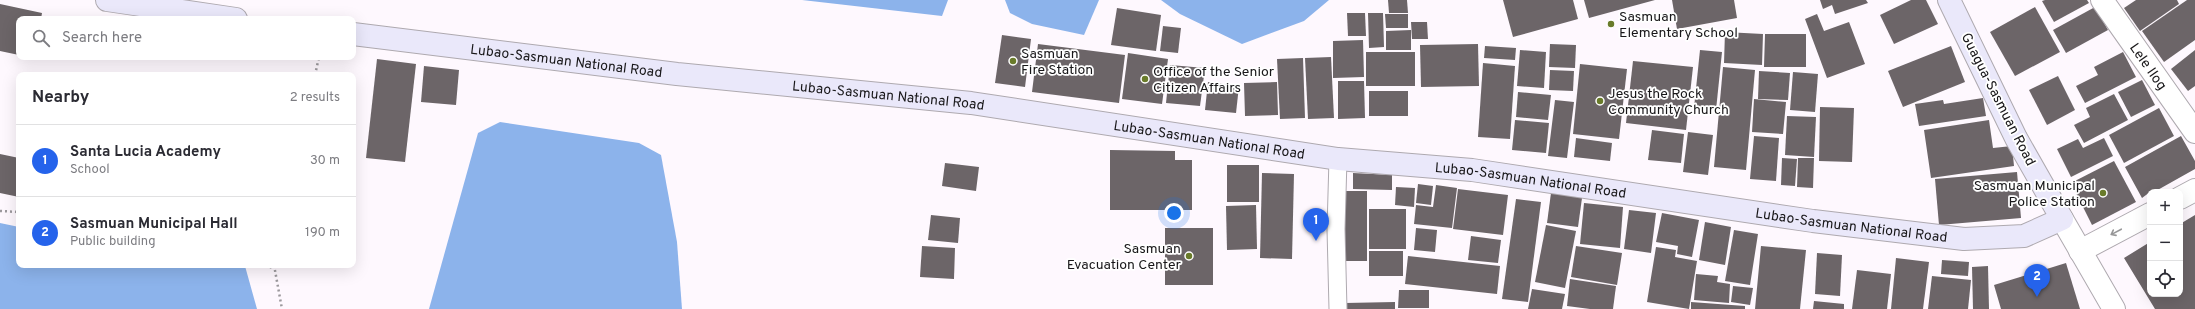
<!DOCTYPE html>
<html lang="en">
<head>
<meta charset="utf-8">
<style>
  body { margin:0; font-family:Overpass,sans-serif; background:#f7f7f7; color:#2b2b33 }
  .controls { position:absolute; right:12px; bottom:12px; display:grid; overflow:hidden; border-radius:8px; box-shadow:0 4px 16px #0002 }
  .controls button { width:36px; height:36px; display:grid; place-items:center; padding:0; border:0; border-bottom:1px solid #e1e1e2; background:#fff; color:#2b2b33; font:20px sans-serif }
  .you { position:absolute; left:1174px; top:213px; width:14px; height:14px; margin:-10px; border:3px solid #fff; border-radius:50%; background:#1a73e8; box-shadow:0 0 0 6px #1a73e833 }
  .badge { display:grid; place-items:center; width:26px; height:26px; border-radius:50%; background:#2563eb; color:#fff; font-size:13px; font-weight:700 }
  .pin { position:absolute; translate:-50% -33px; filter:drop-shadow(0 1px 2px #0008) }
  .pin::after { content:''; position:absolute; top:21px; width:14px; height:12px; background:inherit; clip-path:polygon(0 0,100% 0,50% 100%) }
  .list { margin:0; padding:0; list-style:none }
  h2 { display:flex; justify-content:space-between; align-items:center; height:52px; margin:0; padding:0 16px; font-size:17px }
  h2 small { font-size:13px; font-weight:400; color:#7c7c81 }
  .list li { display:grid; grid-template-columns:26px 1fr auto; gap:12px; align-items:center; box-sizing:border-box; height:72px; padding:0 16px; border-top:1px solid #e1e1e2 }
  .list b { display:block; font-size:15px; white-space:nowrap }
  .list p { margin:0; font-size:13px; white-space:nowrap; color:#7c7c81 }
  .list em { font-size:13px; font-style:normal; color:#7c7c81 }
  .icon { flex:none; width:22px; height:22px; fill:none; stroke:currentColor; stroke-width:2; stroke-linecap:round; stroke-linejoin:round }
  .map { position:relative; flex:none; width:2195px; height:309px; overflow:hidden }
  .search { position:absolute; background:#fff; box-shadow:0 4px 16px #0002; left:16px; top:16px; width:340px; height:44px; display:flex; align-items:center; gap:10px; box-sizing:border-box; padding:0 14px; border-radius:8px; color:#7c7c81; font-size:15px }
  .panel { position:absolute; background:#fff; box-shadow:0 4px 16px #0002; left:16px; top:72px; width:340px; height:196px; border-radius:8px }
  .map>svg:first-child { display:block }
</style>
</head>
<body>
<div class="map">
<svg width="2195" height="309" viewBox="0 0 2195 309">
  <rect width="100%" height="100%" fill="#fef8fe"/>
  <g fill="#8cb3eb">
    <polygon points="802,0 948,0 942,16"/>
    <polygon points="1005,0 1099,0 1084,35 1032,24 1010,13"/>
    <polygon points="1161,0 1329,0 1304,21 1242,44 1180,14"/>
    <polygon points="500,122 639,143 661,155 677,242 682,309 429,309 478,133"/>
    <polygon points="0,223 19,227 19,265 245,266 257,309 0,309"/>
  </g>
  <g fill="#6c6568">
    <polygon points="1388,0 1407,0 1408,13 1389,13"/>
    <polygon points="1503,0 1573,0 1578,19 1513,37"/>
    <polygon points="1584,0 1655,0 1589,18"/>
    <polygon points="1672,0 1734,0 1737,18 1677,29"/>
    <polygon points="1820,0 1866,0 1868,3 1835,14 1832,5 1823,9"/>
    <polygon points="1911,0 1926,0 1938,24 1894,44 1880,15"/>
    <polygon points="2045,0 2087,0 2089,3 2054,22 2042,1"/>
    <polygon points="2136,0 2177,0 2179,4 2140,31 2124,8"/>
    <polygon points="2187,0 2195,0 2195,40 2164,62 2142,31"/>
    <polygon points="0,4 42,13 41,19 19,19 19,55 0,51"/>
    <polygon points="2035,7 2060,52 2015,76 1990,32"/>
    <polygon points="2095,7 2108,30 2066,53 2053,30"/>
    <polygon points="1117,8 1161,15 1156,51 1111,45"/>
    <polygon points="1347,13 1365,13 1366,36 1348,36"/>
    <polygon points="1368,13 1383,13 1384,47 1369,48"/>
    <polygon points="1385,14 1408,14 1408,28 1386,28"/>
    <polygon points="1817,14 1824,31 1849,22 1865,64 1827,78 1805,19"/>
    <polygon points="1411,22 1427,22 1428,39 1412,39"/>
    <polygon points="1163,26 1181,28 1178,53 1160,51"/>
    <polygon points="1411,30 1411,50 1386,50 1386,31"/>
    <polygon points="1725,32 1763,34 1762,65 1724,63"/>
    <polygon points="1765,34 1806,34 1806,67 1764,67"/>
    <polygon points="1002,35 1031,39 1025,87 995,83"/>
    <polygon points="1363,40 1364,77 1333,78 1333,41"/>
    <polygon points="1038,44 1125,55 1119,103 1032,92"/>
    <polygon points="1478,44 1479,86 1421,87 1420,45"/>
    <polygon points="1550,44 1576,45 1575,68 1549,67"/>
    <polygon points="1485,46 1516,48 1515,60 1484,58"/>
    <polygon points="1951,46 1965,82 1903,107 1888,71"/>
    <polygon points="1520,50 1546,52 1544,88 1517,86"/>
    <polygon points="1700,50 1722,52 1716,110 1694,108"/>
    <polygon points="2195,50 2195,86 2188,91 2171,69"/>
    <rect x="1366" y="52" width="49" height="34"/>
    <polygon points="2123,52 2136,77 2085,103 2076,86 2098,75 2094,67"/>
    <polygon points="1128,53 1168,59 1162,104 1122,99"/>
    <polygon points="1331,57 1334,118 1308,119 1305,58"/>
    <polygon points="1303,58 1305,118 1280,119 1277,59"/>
    <polygon points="377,59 416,64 405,162 366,158"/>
    <polygon points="1633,61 1693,67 1686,130 1626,123"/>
    <polygon points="1483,63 1515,66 1510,139 1478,137"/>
    <polygon points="1580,64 1627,69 1619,139 1573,134"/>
    <polygon points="1170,65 1205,68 1200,106 1166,103"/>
    <polygon points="424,66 459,70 456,105 421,102"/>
    <polygon points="1723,67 1755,70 1746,170 1714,167"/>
    <polygon points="1550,70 1574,71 1573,91 1549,90"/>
    <polygon points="1759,71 1790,73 1788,100 1758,99"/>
    <polygon points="1793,72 1818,74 1815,112 1790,110"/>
    <polygon points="2058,76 2075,110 2047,125 2029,90"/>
    <polygon points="2142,80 2155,105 2131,117 2118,92"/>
    <polygon points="1338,81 1364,81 1365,118 1338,119"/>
    <polygon points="1208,82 1239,86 1236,113 1205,110"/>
    <polygon points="1277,82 1278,115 1245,116 1244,83"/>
    <rect x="1369" y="91" width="39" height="25"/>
    <polygon points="1518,92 1551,95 1548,120 1516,117"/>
    <polygon points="2114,94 2128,120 2084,143 2074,125 2090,117 2086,108"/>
    <polygon points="1983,98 1986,116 1919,126 1915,104 1943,100 1944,104"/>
    <polygon points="1754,99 1786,102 1783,134 1752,132"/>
    <polygon points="1555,100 1574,102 1567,158 1548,156"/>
    <polygon points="1820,107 1854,108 1852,162 1819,161"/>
    <polygon points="2159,108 2174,136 2124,163 2109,135"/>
    <polygon points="1787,116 1816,117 1814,157 1785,155"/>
    <polygon points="1515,120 1549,123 1546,153 1512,150"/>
    <polygon points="1989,120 1993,148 2012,146 2014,166 1931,178 1924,130"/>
    <polygon points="1652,130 1684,134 1681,163 1648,160"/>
    <polygon points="1688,132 1713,135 1708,175 1683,172"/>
    <polygon points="1754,136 1779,138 1776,181 1750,179"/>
    <polygon points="2181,136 2195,161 2195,169 2154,192 2150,192 2142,198 2125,167"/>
    <polygon points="1576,138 1612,143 1610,161 1574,157"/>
    <polygon points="2104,138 2113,156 2071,177 2057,149 2078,139 2083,148"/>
    <polygon points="1110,150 1175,151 1175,160 1192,160 1192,210 1110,210"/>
    <polygon points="0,154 19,158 19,197 0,193"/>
    <polygon points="1782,158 1797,159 1795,186 1781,185"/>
    <polygon points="1798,158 1814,158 1813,188 1797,187"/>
    <polygon points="2114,161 2136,202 2092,225 2071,183"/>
    <polygon points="945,163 979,167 976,191 942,186"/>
    <rect x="1227" y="165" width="32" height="37"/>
    <polygon points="2017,172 2021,218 1939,225 1935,179"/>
    <polygon points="1262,173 1294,174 1292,259 1260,258"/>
    <polygon points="1353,173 1392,175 1392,190 1353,189"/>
    <polygon points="1418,184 1433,186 1431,205 1416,203"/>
    <polygon points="1436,185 1457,188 1452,228 1414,224 1416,205 1433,207"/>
    <polygon points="1396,187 1415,188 1414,207 1395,205"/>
    <polygon points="1458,189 1508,195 1503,235 1453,229"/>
    <rect x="1340" y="191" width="27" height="70"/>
    <polygon points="1551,193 1582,198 1578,227 1547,223"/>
    <polygon points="1516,199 1541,202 1528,302 1502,299"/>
    <polygon points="1584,203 1623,207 1620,248 1580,244"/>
    <polygon points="1256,205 1257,249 1227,250 1226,206"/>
    <rect x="1369" y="209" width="37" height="40"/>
    <polygon points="1629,210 1656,213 1651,253 1624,249"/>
    <polygon points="1662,213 1699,220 1692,257 1677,254 1678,246 1656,242"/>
    <polygon points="931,215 960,218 958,243 928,240"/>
    <polygon points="2195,215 2195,309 2155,309 2124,258 2150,242 2150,294 2180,294 2180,224"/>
    <polygon points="1705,222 1731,227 1725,265 1699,260"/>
    <polygon points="1546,225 1576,231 1565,288 1535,282"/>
    <rect x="1165" y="228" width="48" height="57"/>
    <polygon points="1416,228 1437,230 1435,252 1414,250"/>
    <polygon points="1734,230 1758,234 1750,285 1725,281"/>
    <polygon points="1471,236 1501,240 1498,263 1468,260"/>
    <polygon points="922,246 955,248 954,279 920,277"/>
    <polygon points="1576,246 1622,253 1617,285 1571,277"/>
    <polygon points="1761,246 1806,250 1800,309 1755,309"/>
    <polygon points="1656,247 1676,250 1675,257 1697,261 1689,309 1647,302"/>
    <rect x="1369" y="251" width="34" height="25"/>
    <polygon points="1817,253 1842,255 1840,296 1815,294"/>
    <polygon points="1408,256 1500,266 1497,294 1405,284"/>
    <polygon points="1896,258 1929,262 1923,309 1891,309"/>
    <polygon points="1942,260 1969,262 1968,276 1941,274"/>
    <polygon points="2066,263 2080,309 2001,309 1994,285"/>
    <polygon points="1988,266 1989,309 1973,309 1972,267"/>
    <polygon points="1857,270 1891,274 1887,309 1852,309"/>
    <polygon points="1696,274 1718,276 1717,282 1730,284 1729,303 1694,300"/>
    <polygon points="1932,276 1971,280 1968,309 1928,309"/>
    <polygon points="1570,279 1616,286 1613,309 1590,309 1567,306"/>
    <polygon points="1733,286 1753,288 1750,305 1731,302"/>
    <polygon points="1532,289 1565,294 1562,309 1528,309"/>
    <polygon points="1399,290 1429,290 1429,308 1398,308"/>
    <polygon points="1814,301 1844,304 1844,309 1813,309"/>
    <polygon points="1395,302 1395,309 1345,309 1345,303"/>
    <polygon points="1691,302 1745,306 1745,309 1691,309"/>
  </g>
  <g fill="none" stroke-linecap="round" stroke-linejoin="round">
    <defs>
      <polyline id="service" points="1338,309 1336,229 1338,159"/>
      <g id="minor">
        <polyline points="2180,198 2195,190"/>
        <polyline points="2080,251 2150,214"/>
      </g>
      <g id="tertiary">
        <path id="s1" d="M2102,0L2195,132"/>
        <polyline points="2062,219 2114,309"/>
      </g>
      <g id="secondary">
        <polyline points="107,0 236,19"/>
        <path id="s2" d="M353,34L677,74L971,103L1338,159L1472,170L1813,221L1964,239L2024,236L2062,219L2016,138L1949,0"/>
      </g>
    </defs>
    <use href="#service" stroke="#aea9af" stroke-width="19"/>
    <use href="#minor" stroke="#aea9af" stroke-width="24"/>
    <use href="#tertiary" stroke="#aea9af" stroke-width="24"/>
    <use href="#secondary" stroke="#aea9af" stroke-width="24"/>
    <g stroke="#9b989c" stroke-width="2.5" stroke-dasharray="2 3" stroke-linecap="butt">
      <polyline points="315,75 319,57"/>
      <polyline points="0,211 19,212"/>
      <polyline points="265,265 273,268"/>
      <polyline points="274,265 282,309"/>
    </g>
    <use href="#service" stroke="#fff" stroke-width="17"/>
    <use href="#minor" stroke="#fff" stroke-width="22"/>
    <use href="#tertiary" stroke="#fff" stroke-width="22"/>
    <use href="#secondary" stroke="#eae8fa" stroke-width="22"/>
  </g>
  <defs><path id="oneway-shaft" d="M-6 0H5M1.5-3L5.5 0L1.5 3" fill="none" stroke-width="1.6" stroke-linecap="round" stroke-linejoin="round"/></defs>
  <use stroke="#979798" href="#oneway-shaft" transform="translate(2116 232) rotate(152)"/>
  <g fill="#697b2a" stroke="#fff" stroke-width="1.5">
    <circle cx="1611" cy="24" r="4"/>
    <circle cx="1013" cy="61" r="4"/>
    <circle cx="1145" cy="79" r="4"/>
    <circle cx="1600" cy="101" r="4"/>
    <circle cx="2103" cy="193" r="4"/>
    <circle cx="1189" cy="256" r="4"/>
  </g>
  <g text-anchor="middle" stroke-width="3.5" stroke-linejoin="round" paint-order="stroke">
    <g font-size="14" fill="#181719" stroke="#fff" text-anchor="start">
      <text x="1619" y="21">Sasmuan<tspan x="1619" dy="16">Elementary School</tspan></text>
      <text x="1021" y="58">Sasmuan<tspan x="1021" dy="16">Fire Station</tspan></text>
      <text x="1153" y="76">Office of the Senior<tspan x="1153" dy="16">Citizen Affairs</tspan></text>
      <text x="1608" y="98">Jesus the Rock<tspan x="1608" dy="16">Community Church</tspan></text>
      <text x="2095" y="190" text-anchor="end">Sasmuan Municipal<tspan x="2095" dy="16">Police Station</tspan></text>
      <text x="1181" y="253" text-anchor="end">Sasmuan<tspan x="1181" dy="16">Evacuation Center</tspan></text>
    </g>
    <g font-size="14" fill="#181719" stroke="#fff">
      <text dy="5" stroke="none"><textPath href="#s2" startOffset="215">Lubao-Sasmuan National Road</textPath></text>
      <text dy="5" stroke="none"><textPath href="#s1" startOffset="81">Lele Ilog</textPath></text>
      <text dy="5" stroke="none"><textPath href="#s2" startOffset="539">Lubao-Sasmuan National Road</textPath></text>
      <text transform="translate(1999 99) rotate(63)" y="5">Guagua-Sasmuan Road</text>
      <text dy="5" stroke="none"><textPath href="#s2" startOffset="863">Lubao-Sasmuan National Road</textPath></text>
      <text dy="5" stroke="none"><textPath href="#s2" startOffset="1187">Lubao-Sasmuan National Road</textPath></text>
      <text dy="5" stroke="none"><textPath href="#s2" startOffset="1511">Lubao-Sasmuan National Road</textPath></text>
    </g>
  </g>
</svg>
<div class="controls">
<button>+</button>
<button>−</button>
<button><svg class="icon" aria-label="locate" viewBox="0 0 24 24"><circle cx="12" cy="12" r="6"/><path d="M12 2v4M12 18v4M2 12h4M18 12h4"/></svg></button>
</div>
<div class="you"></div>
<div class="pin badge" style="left:1316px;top:241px">1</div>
<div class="pin badge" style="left:2037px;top:297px">2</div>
<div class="search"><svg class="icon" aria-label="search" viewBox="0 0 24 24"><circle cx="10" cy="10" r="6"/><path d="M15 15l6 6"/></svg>Search here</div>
<section class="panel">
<h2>Nearby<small>2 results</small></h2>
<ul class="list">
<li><span class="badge">1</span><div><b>Santa Lucia Academy</b><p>School</p></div><em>30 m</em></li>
<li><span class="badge">2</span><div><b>Sasmuan Municipal Hall</b><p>Public building</p></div><em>190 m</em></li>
</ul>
</section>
</div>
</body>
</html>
